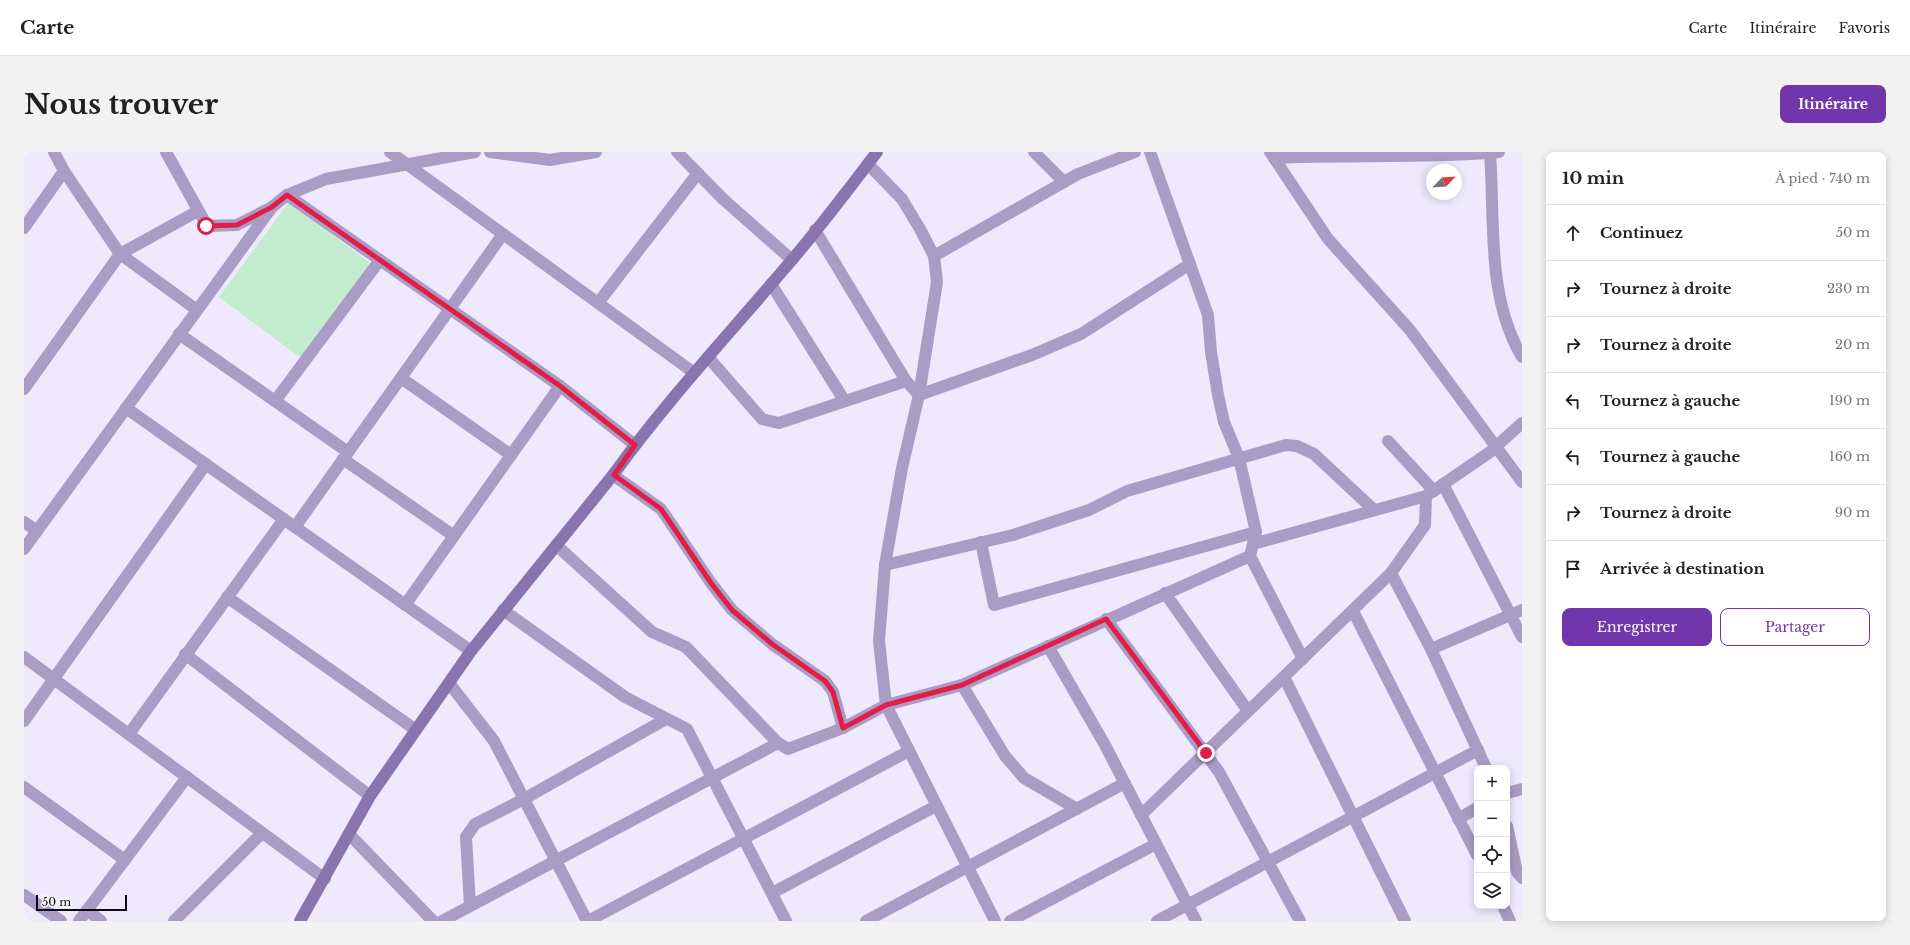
<!DOCTYPE html>
<html lang="fr">
<head>
<meta charset="utf-8">
<style>
  body { margin:0; font-family:"Libre Baskerville",serif; background:#f2f2f2; color:#202124 }
  .controls { position:absolute; right:12px; bottom:12px; display:grid; overflow:hidden; border-radius:8px; box-shadow:0 2px 10px #0003 }
  .controls button { width:36px; height:36px; display:grid; place-items:center; padding:0; border:0; border-bottom:1px solid #e0e0e0; background:#fff; color:#202124; font:20px sans-serif }
  .compass { position:absolute; left:1402px; top:12px; width:36px; height:36px; border-radius:50%; background:#fff; box-shadow:0 2px 10px #0003; rotate:65deg }
  .scale { position:absolute; left:12px; bottom:10px; width:91px; box-sizing:border-box; padding-left:4px; border:2px solid #0c0a10; border-top:0; font-size:11px; line-height:14px; white-space:nowrap; color:#0c0a10; -webkit-text-stroke:3px #faf9fd; paint-order:stroke }
  .stop { position:absolute; width:12px; height:12px; margin:-9px; border:3px solid #e11d48; border-radius:50%; background:#fff }
  .stop.end { background:#e11d48; border-color:#fff; box-shadow:0 1px 4px #0008 }
  .list { margin:0; padding:0; list-style:none }
  h2 { display:flex; justify-content:space-between; align-items:center; height:52px; margin:0; padding:0 16px; font-size:17px }
  h2 small { font-size:13px; font-weight:400; color:#757577 }
  .list li { display:grid; grid-template-columns:26px 1fr auto; gap:12px; align-items:center; box-sizing:border-box; height:56px; padding:0 16px; border-top:1px solid #e0e0e0 }
  .list b { display:block; font-size:15px; white-space:nowrap }
  .list em { font-size:13px; font-style:normal; color:#757577 }
  .actions { display:flex; gap:8px; padding:12px 16px }
  .actions a { flex:1; padding:9px 0; border:1px solid #7136ac; border-radius:8px; text-align:center; font-size:14px; color:#7136ac }
  .actions .main { background:#7136ac; color:#fff }
  .icon { flex:none; width:22px; height:22px; fill:none; stroke:currentColor; stroke-width:2; stroke-linecap:round; stroke-linejoin:round }
  .map { position:relative; flex:none; width:1498px; height:769px; overflow:hidden; border-radius:8px }
  header { display:flex; align-items:center; gap:24px; box-sizing:border-box; height:56px; padding:0 20px; background:#fff; border-bottom:1px solid #e0e0e0 }
  header strong { font-size:19px }
  nav { display:flex; gap:22px; margin-inline-start:auto; font-size:14px }
  .intro { display:flex; align-items:center; justify-content:space-between; box-sizing:border-box; height:96px; padding:0 24px }
  h1 { margin:0; font-size:28px }
  .button { padding:10px 18px; border-radius:8px; background:#7136ac; color:#fff; font-size:14px; font-weight:700 }
  main { display:flex; gap:24px; padding:0 24px }
  aside { flex:1; background:#fff; border-radius:8px; box-shadow:0 2px 10px #0003 }
  .map>svg:first-child { display:block }
</style>
</head>
<body>
<header>
<strong>Carte</strong>
<nav><a>Carte</a><a>Itinéraire</a><a>Favoris</a></nav>
</header>
<div class="intro"><h1>Nous trouver</h1><a class="button">Itinéraire</a></div>
<main>
<div class="map">
<svg width="1498" height="769" viewBox="0 0 1498 769">
  <rect width="100%" height="100%" fill="#efe9fd"/>
  <polygon fill="#c3ebce" points="265,50 346,111 277,206 195,145"/>
  <g fill="none" stroke-linecap="round" stroke-linejoin="round">
    <g stroke="#a99cc5" stroke-width="12">
      <polyline points="30,0 40,19 96,102 173,158"/>
      <polyline points="142,0 183,74 213,73 248,55 263,43 302,27 451,0"/>
      <polyline points="366,0 669,220"/>
      <polyline points="466,0 526,8 572,0"/>
      <polyline points="653,0 699,47 768,108"/>
      <polyline points="1010,0 1040,30"/>
      <polyline points="1126,0 1184,163 1187,200 1194,243 1200,270 1215,306 1232,380 1226,404 1279,507"/>
      <polyline points="1246,0 1304,87 1386,178 1498,330"/>
      <path d="M1466,0C1471,68 1462,144 1498,205"/>
      <path d="M1250,6C1325,2 1401,7 1475,0"/>
      <polyline points="844,12 878,47 896,77 910,104 913,130 895,243 878,316 861,413 855,489 862,553 971,769"/>
      <polyline points="263,43 536,234 611,293"/>
      <polyline points="0,76 40,19"/>
      <polyline points="791,78 882,229 895,243 1008,203 1057,182 1166,112"/>
      <polyline points="910,104 1054,22 1111,0"/>
      <polyline points="747,132 820,248"/>
      <polyline points="574,151 674,21"/>
      <polyline points="155,182 324,300"/>
      <polyline points="684,205 738,267 755,271 882,229"/>
      <polyline points="377,226 487,303"/>
      <polyline points="0,237 96,102 174,59"/>
      <polyline points="251,249 356,108"/>
      <polyline points="102,256 447,499"/>
      <polyline points="1364,289 1410,339"/>
      <polyline points="319,307 430,384"/>
      <polyline points="589,323 637,357 687,431 708,458 748,492 801,529 809,540 819,576"/>
      <polyline points="1419,332 1498,485"/>
      <polyline points="0,370 13,379"/>
      <polyline points="271,375 479,82"/>
      <polyline points="957,390 970,453 1232,380"/>
      <polyline points="1229,392 1402,344 1466,300 1498,271"/>
      <polyline points="532,393 628,480 662,495 754,591 764,597 819,576 862,553 938,533 1226,404"/>
      <polyline points="0,397 248,55"/>
      <polyline points="861,413 989,383 1065,358 1103,339 1262,293 1273,294 1290,302 1350,358"/>
      <polyline points="1367,421 1407,497 1462,616"/>
      <polyline points="1141,441 1224,559"/>
      <polyline points="203,445 392,578"/>
      <polyline points="381,453 536,234"/>
      <polyline points="479,458 601,545 663,577 762,769"/>
      <polyline points="1329,459 1453,703"/>
      <polyline points="1082,467 1195,620 1276,769"/>
      <polyline points="1024,494 1081,593 1172,769"/>
      <polyline points="1407,497 1498,458"/>
      <polyline points="161,502 346,644"/>
      <polyline points="0,505 301,727"/>
      <polyline points="1260,525 1381,769"/>
      <polyline points="425,531 470,589 563,769"/>
      <polyline points="938,533 981,604 1000,626 1053,657"/>
      <polyline points="0,569 182,312"/>
      <polyline points="105,582 260,367"/>
      <polyline points="0,635 101,708"/>
      <polyline points="1483,641 1498,637"/>
      <polyline points="1117,663 1367,421 1401,373 1402,344"/>
      <polyline points="1434,667 1453,656"/>
      <polyline points="1483,674 1493,720 1498,726"/>
      <polyline points="325,682 409,769"/>
      <polyline points="748,741 912,654"/>
      <polyline points="0,743 37,769"/>
      <polyline points="446,754 442,685 451,672 500,647 642,567"/>
      <polyline points="1479,754 1486,769"/>
      <polyline points="63,758 77,769"/>
      <polyline points="55,769 163,625"/>
      <polyline points="150,769 238,681"/>
      <polyline points="418,769 754,591"/>
      <polyline points="564,769 885,599"/>
      <polyline points="842,769 1101,631"/>
      <polyline points="986,769 1132,692"/>
      <polyline points="1133,769 1454,598"/>
    </g>
    <path stroke="#8875b0" stroke-width="12" d="M276,769L346,644L447,499L589,323C644,247 707,180 767,109C797,74 825,37 853,0"/>
  </g>
  <g fill="none" stroke-linecap="round" stroke-linejoin="round">
    <polyline stroke="#e11d48" stroke-width="5" points="182,74 213,73 248,55 263,43 536,234 611,293 590,323 637,357 687,431 708,458 748,492 801,529 809,540 819,576 862,553 938,533 1082,467 1182,601"/>
  </g>
</svg>
<div class="controls">
<button>+</button>
<button>−</button>
<button><svg class="icon" aria-label="locate" viewBox="0 0 24 24"><circle cx="12" cy="12" r="6"/><path d="M12 2v4M12 18v4M2 12h4M18 12h4"/></svg></button>
<button><svg class="icon" aria-label="layers" viewBox="0 0 24 24"><path d="M12 4l9 5-9 5-9-5zM3 14l9 5 9-5"/></svg></button>
</div>
<svg class="compass" viewBox="-18 -18 36 36"><path d="M0-13l5 13h-10z" fill="#e53935"/><path d="M0 13l5-13h-10z" fill="#757577"/></svg>
<div class="scale">50 m</div>
<div class="stop" style="left:182px;top:74px"></div>
<div class="stop end" style="left:1182px;top:601px"></div>
</div>
<aside>
<h2>10 min<small>À pied · 740 m</small></h2>
<ul class="list">
<li><svg class="icon" aria-label="ahead" viewBox="0 0 24 24"><path d="M12 20V5M6 11l6-6 6 6"/></svg><div><b>Continuez</b></div><em>50 m</em></li>
<li><svg class="icon" aria-label="right" viewBox="0 0 24 24"><path d="M7 20v-9h11M14 6l5 5-5 5"/></svg><div><b>Tournez à droite</b></div><em>230 m</em></li>
<li><svg class="icon" aria-label="right" viewBox="0 0 24 24"><path d="M7 20v-9h11M14 6l5 5-5 5"/></svg><div><b>Tournez à droite</b></div><em>20 m</em></li>
<li><svg class="icon" aria-label="left" viewBox="0 0 24 24"><path d="M17 20v-9H6M10 6l-5 5 5 5"/></svg><div><b>Tournez à gauche</b></div><em>190 m</em></li>
<li><svg class="icon" aria-label="left" viewBox="0 0 24 24"><path d="M17 20v-9H6M10 6l-5 5 5 5"/></svg><div><b>Tournez à gauche</b></div><em>160 m</em></li>
<li><svg class="icon" aria-label="right" viewBox="0 0 24 24"><path d="M7 20v-9h11M14 6l5 5-5 5"/></svg><div><b>Tournez à droite</b></div><em>90 m</em></li>
<li><svg class="icon" aria-label="arrive" viewBox="0 0 24 24"><path d="M6 21V4h12l-3 4 3 4H6"/></svg><div><b>Arrivée à destination</b></div></li>
</ul>
<div class="actions"><a class="main">Enregistrer</a><a>Partager</a></div>
</aside>
</main>
</body>
</html>
